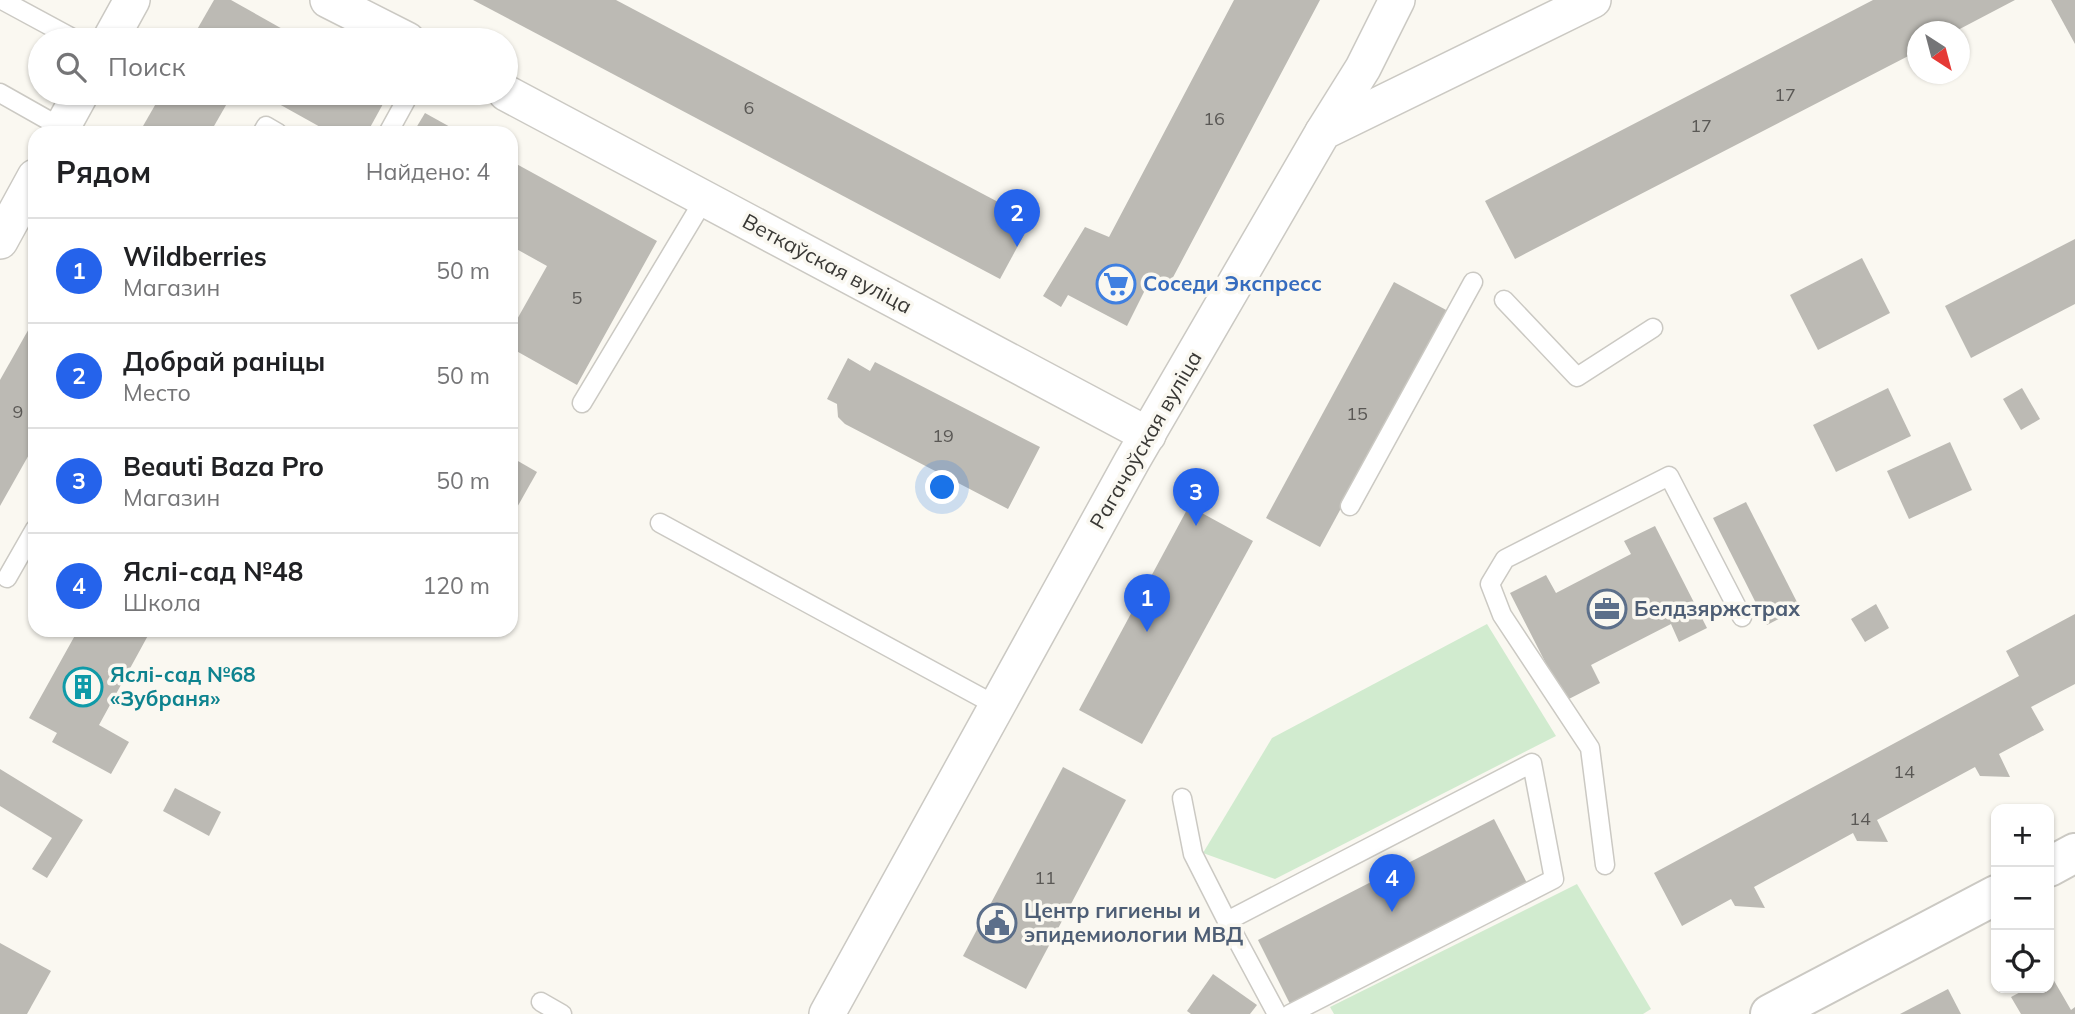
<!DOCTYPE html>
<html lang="ru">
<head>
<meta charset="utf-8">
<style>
  body { margin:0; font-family:Mulish,sans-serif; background:#f2f2f2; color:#202124 }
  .controls { position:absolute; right:21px; bottom:21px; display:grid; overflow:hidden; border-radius:14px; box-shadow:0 2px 5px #0004 }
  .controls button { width:63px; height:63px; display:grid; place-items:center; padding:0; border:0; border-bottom:2px solid #e0e0e0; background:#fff; color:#202124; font:35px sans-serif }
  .compass { position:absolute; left:1907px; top:21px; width:63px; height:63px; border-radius:50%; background:#fff; box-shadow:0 2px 5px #0004; rotate:144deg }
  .you { position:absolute; left:943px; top:488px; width:24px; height:24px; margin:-18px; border:5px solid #fff; border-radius:50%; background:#1a73e8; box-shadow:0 0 0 10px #1a73e833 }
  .badge { display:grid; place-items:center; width:46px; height:46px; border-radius:50%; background:#2563eb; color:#fff; font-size:23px; font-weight:700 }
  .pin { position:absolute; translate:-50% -58px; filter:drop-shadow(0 2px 4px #0008) }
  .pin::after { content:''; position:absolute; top:37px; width:24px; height:21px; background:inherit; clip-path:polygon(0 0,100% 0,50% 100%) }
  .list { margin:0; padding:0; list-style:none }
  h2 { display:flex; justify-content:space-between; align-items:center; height:91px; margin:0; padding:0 28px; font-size:30px }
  h2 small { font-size:23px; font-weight:400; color:#757577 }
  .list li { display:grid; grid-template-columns:46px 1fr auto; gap:21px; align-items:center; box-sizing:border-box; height:105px; padding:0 28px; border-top:2px solid #e0e0e0 }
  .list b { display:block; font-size:26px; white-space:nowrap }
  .list p { margin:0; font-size:23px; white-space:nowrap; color:#757577 }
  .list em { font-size:23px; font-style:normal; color:#757577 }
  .icon { flex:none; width:38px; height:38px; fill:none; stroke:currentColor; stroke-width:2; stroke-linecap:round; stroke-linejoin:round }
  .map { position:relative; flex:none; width:2075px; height:1014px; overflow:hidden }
  .search { position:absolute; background:#fff; box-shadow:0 2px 5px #0004; left:28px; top:28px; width:490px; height:77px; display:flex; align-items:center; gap:18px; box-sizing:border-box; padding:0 24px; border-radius:38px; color:#757577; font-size:26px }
  .panel { position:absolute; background:#fff; box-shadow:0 2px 5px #0004; left:28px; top:126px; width:490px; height:511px; border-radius:21px }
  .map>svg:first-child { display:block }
</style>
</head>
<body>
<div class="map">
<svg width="2075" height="1014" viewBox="0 0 2075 1014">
  <rect width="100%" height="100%" fill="#faf8f1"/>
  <g fill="#d1ebcf">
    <polygon points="1487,624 1556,736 1275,879 1203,853 1272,738"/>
    <polygon points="1577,884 1651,1009 1643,1014 1334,1014 1330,1007"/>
  </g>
  <g fill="#bcbab4">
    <polygon points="214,0 231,0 302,40 191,40"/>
    <polygon points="473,0 616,0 1032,220 1000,279"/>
    <polygon points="1234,0 1320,0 1170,283 1153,274 1127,326 1068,295 1061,307 1043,296 1085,227 1109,237"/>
    <polygon points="1873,0 2015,0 1954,32 1918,32 1918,51 1515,259 1485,201"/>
    <polygon points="2051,0 2075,0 2075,44"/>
    <polygon points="162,93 233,93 210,133 139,133"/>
    <polygon points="274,93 389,93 367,133 331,133 270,99"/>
    <polygon points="425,113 461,133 413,133"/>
    <polygon points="511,161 657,241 577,385 511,348 511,330 547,266 511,246"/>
    <polygon points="2075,239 2075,304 1971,358 1945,306"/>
    <polygon points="1862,258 1890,313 1818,350 1790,295"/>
    <polygon points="1394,282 1448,311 1320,547 1266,518"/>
    <polygon points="35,318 35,444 0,506 0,380"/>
    <polygon points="848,358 870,371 875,362 1040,447 1008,509 845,424 838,417 837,404 827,399"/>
    <polygon points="1888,388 1911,436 1836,472 1813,425"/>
    <polygon points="2022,388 2040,419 2021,430 2003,399"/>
    <polygon points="1950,442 1972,490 1909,519 1887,471"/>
    <polygon points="511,457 537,472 511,518"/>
    <polygon points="1746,502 1800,608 1767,625 1713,518"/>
    <polygon points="1189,506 1253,541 1142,744 1079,710"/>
    <polygon points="1655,526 1707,628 1679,642 1671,624 1591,665 1600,683 1565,701 1510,593 1546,575 1556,593 1631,554 1624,541"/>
    <polygon points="1876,604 1889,628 1865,642 1851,619"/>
    <polygon points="2075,614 2075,684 2031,707 2044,730 1999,754 2010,777 1980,776 1975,767 1877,820 1888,842 1857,841 1853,833 1754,887 1765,908 1735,906 1731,899 1682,926 1654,873 2019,676 2006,651"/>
    <polygon points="78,630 151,630 99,725 129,742 111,774 52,742 57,733 29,718"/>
    <polygon points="1063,767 1126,800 1026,989 963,956"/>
    <polygon points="0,769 83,820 47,878 32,869 52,838 0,806"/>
    <polygon points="175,788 221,812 209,836 163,811"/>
    <polygon points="1494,819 1527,883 1290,1004 1258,940"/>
    <polygon points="0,943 51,971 27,1014 0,1014"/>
    <polygon points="2049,972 2071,1010 2075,1007 2075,1014 2021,1014 2011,997 2028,988 2049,988"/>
    <polygon points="1213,974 1257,1005 1250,1014 1191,1014 1187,1011"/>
    <polygon points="1948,989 1961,1014 1900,1014"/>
  </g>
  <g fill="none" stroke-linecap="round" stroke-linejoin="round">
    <defs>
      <g id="service">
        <polyline points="2,0 76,40"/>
        <polyline points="0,93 62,128"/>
        <polyline points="262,133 266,126 278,133"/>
        <polyline points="388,133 410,93"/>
        <polyline points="1504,300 1577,377 1653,328"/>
        <polyline points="582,403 705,198"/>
        <polyline points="1350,506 1473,282"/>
        <polyline points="660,523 997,706"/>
        <polyline points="7,578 35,529"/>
        <polyline points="1182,798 1193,854 1227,921"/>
        <polyline points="1605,865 1590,748 1502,615 1490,584 1505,559 1669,476 1742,617"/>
        <polyline points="541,1002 562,1014"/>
        <polyline points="1277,1014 1227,921 1532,763 1554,879 1290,1014"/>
      </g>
      <g id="minor">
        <polyline points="328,0 407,40"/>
        <polyline points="110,40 132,0"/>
        <polyline points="506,93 1148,435"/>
        <polyline points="1323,132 1363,68 1397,0"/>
        <polyline points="59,133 81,93"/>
        <polyline points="0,241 35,177"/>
        <polyline points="827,1014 1132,461 1323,132 1593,0"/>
      </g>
      <g id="primary">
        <polyline points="2049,867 2075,853"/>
        <polyline points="1770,1014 1996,895"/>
      </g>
    </defs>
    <use href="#service" stroke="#cbc9c3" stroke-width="21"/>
    <use href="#minor" stroke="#cbc9c3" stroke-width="38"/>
    <use href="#primary" stroke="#cbc9c3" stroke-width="42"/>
    <use href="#service" stroke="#fff" stroke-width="18"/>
    <use href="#minor" stroke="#fff" stroke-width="35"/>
    <use href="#primary" stroke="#fff" stroke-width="38"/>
  </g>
  <defs>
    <symbol id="supermarket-ring" viewBox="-11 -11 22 22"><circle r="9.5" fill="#faf8f1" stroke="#3f7fe0" stroke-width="1.5"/><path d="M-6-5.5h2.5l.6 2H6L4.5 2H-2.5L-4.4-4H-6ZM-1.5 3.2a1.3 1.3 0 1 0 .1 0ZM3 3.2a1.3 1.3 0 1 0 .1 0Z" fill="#3f7fe0"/></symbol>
    <symbol id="office-ring" viewBox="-11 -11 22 22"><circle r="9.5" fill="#faf8f1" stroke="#5c6f8a" stroke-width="1.5"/><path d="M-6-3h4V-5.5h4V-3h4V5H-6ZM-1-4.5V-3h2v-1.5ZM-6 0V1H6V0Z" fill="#5c6f8a"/></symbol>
    <symbol id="building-ring" viewBox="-11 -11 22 22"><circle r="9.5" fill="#faf8f1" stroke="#0f9aa8" stroke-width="1.5"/><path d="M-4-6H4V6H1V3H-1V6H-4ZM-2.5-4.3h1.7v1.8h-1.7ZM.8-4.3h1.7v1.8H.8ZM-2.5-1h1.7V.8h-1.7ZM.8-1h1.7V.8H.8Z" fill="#0f9aa8"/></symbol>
    <symbol id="civic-ring" viewBox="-11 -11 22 22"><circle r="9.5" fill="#faf8f1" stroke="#5c6f8a" stroke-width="1.5"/><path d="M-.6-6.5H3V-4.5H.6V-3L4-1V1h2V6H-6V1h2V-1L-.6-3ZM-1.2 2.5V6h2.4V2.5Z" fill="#5c6f8a"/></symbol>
  </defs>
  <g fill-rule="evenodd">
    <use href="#supermarket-ring" x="1094" y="262" width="44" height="44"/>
    <use href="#office-ring" x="1585" y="587" width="44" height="44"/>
    <use href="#building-ring" x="61" y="665" width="44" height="44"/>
    <use href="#civic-ring" x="975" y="901" width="44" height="44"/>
  </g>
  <g text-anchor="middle" stroke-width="7" stroke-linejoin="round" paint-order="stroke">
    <g font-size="18" fill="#5a5855">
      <text x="1785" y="101">17</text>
      <text x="749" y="114">6</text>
      <text x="1214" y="125">16</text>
      <text x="1701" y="132">17</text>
      <text x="577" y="304">5</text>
      <text x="18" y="418">9</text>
      <text x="1357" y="420">15</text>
      <text x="943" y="442">19</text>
      <text x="1904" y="778">14</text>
      <text x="1860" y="825">14</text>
      <text x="1045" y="884">11</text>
    </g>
    <g font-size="21" fill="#393835" stroke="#faf8f1">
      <text transform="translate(827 264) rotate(28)" y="7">Веткаўская вуліца</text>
      <text transform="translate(1146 440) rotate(-60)" y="7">Рагачоўская вуліца</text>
    </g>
    <g font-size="21" font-weight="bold" fill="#366cbe" stroke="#faf8f1" text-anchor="start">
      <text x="1143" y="291">Соседи Экспресс</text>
    </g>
    <g font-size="21" font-weight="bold" fill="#4e5e75" stroke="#faf8f1" text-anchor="start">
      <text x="1634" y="616">Белдзяржстрах</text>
      <text x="1024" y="918">Центр гигиены и<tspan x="1024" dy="24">эпидемиологии МВД</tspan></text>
    </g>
    <g font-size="21" font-weight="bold" fill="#0d838f" stroke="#faf8f1" text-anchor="start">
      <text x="110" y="682">Яслі-сад №68<tspan x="110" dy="24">«Зубраня»</tspan></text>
    </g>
  </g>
</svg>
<div class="controls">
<button>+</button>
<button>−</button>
<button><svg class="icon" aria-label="locate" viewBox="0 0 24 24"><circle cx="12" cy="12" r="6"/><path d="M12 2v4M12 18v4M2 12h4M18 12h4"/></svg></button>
</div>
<svg class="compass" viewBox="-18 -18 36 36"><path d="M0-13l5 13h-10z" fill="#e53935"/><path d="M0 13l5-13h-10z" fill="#757577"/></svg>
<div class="you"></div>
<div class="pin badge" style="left:1147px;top:632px">1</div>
<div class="pin badge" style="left:1017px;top:247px">2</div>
<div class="pin badge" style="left:1196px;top:526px">3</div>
<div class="pin badge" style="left:1392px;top:912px">4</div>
<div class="search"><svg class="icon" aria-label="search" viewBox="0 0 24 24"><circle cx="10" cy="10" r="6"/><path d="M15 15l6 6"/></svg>Поиск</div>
<section class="panel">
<h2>Рядом<small>Найдено: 4</small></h2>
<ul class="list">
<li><span class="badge">1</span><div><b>Wildberries</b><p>Магазин</p></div><em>50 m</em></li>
<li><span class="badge">2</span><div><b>Добрай раніцы</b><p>Место</p></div><em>50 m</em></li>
<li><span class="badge">3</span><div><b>Beauti Baza Pro</b><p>Магазин</p></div><em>50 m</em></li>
<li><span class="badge">4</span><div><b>Яслі-сад №48</b><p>Школа</p></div><em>120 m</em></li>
</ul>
</section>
</div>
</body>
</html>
